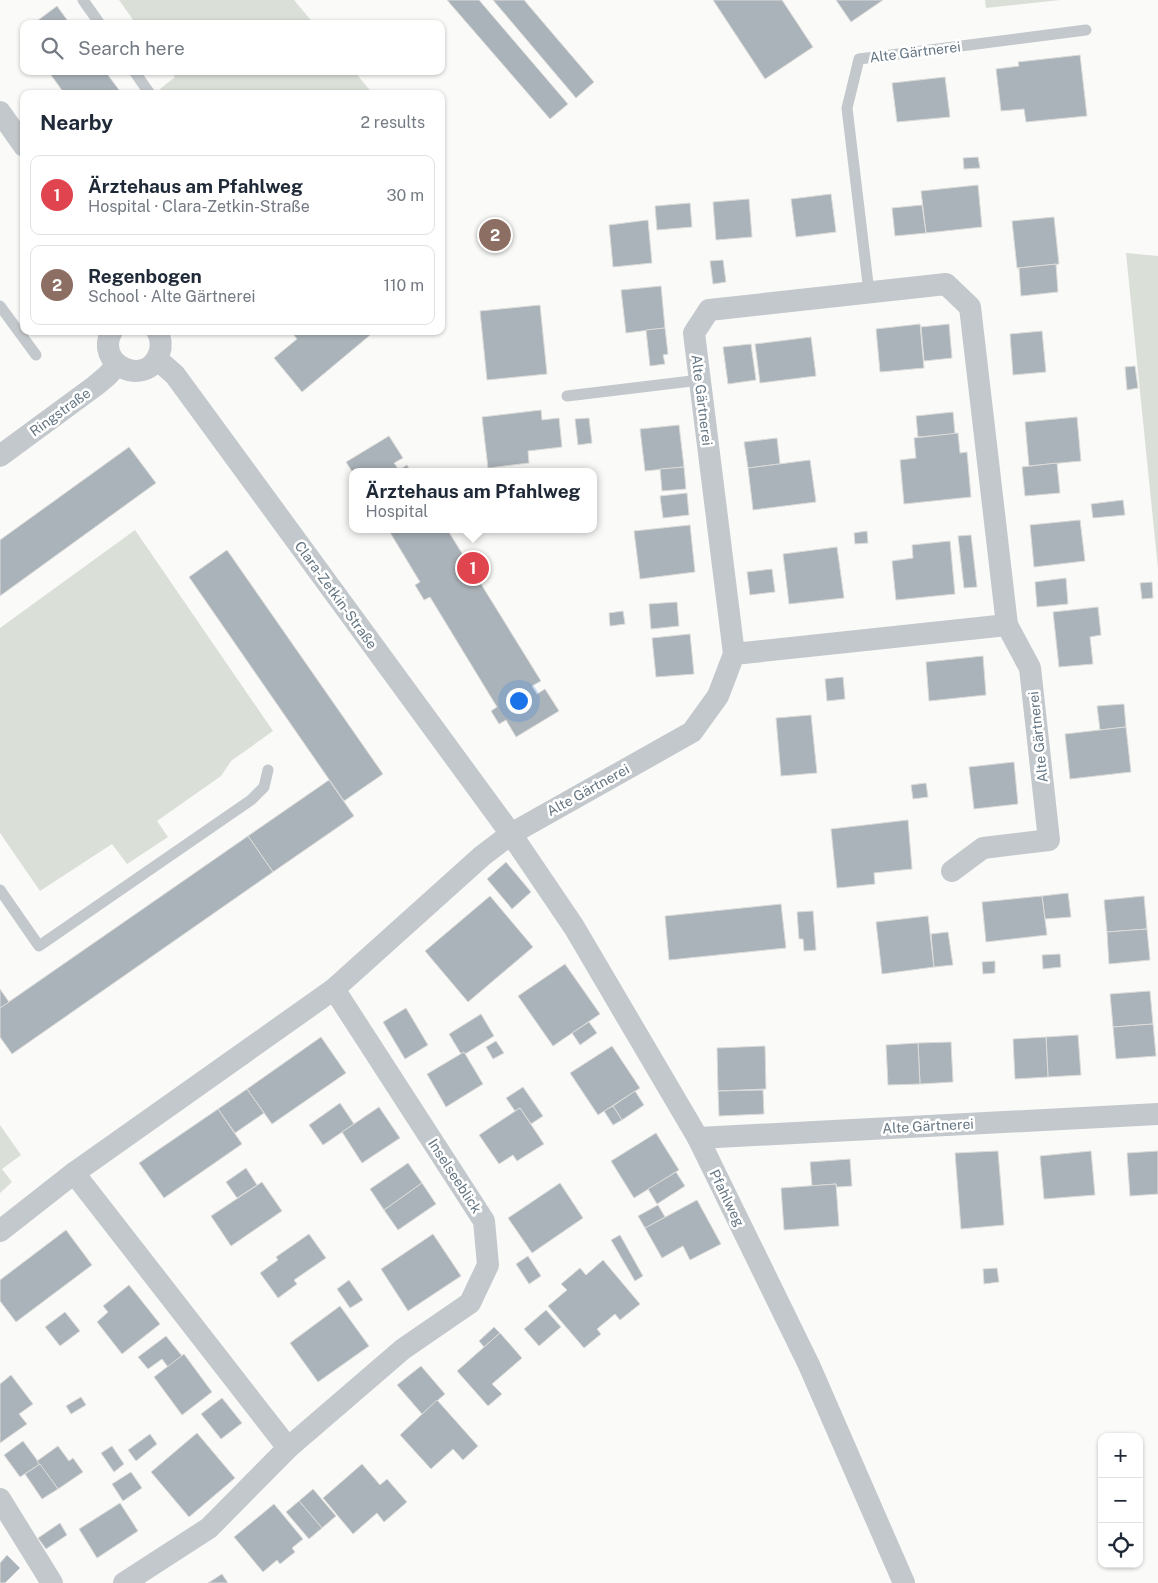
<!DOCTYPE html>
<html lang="en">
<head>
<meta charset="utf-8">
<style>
  body { margin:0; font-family:"Public Sans",sans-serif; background:#f6f6f7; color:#1f2937 }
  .controls { position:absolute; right:15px; bottom:15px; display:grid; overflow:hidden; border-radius:10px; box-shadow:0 1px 4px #0004 }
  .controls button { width:45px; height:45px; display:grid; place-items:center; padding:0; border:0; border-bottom:1px solid #e0e1e3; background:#fff; color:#1f2937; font:25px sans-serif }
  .you { position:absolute; left:518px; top:700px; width:18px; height:18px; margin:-12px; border:4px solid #fff; border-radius:50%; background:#1a73e8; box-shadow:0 0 0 8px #1a73e833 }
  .badge { display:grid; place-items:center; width:32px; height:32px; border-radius:50%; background:#e4572e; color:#fff; font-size:16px; font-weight:700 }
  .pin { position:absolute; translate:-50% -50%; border:2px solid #fff; box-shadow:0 1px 5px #0006 }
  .popup { position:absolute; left:349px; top:468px; width:248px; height:65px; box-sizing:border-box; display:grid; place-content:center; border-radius:10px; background:#fff; filter:drop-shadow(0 1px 4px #0005); font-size:16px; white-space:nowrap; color:#747a83 }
  .popup b { font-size:19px; color:#1f2937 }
  .popup::after { content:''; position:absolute; left:50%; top:100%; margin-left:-10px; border:10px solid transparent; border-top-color:#fff }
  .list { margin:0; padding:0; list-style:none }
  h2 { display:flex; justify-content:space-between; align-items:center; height:65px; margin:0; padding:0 20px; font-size:21px }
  h2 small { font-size:16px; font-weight:400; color:#747a83 }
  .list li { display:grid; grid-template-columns:32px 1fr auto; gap:15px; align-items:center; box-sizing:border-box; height:80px; margin:0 10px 10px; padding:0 10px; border:1px solid #e0e1e3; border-radius:10px }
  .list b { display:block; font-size:19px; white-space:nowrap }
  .list p { margin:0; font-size:16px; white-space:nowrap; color:#747a83 }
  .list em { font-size:16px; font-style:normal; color:#747a83 }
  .icon { flex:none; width:28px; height:28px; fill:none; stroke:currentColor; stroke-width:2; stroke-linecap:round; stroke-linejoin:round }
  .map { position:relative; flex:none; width:1158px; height:1583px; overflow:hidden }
  .search { position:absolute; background:#fff; box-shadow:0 1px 4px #0004; left:20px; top:20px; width:425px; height:55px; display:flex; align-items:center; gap:12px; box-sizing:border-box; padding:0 18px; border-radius:10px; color:#747a83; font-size:19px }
  .panel { position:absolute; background:#fff; box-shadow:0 1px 4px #0004; left:20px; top:90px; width:425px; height:245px; border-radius:10px }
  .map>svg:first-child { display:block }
</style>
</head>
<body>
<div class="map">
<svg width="1158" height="1583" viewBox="0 0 1158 1583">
  <rect width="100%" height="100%" fill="#fafaf8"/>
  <g fill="#dadfd7">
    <polygon points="119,0 294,0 314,24 136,24"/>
    <polygon points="985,0 1060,0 986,8"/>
    <polygon points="171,71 354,71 373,94 163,94 160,89 175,77"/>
    <polygon points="1126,253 1158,256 1158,569"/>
    <polygon points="135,530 273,731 231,761 221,776 157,821 168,837 127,864 112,844 40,891 0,833 0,628"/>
    <polygon points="0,1125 21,1155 2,1169 12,1182 0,1193"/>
  </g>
  <g fill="#aab3b9" stroke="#dcdcda">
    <polygon points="447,0 479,0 568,104 550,119"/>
    <polygon points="493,0 524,0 594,82 576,98"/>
    <polygon points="713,0 782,0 813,47 765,79"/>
    <polygon points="836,0 883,0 851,22"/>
    <polygon points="57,6 70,24 33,24"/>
    <polygon points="1080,55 1087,116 1026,122 1024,109 1001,111 996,69 1019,66 1018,62"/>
    <polygon points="48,71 105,71 122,94 63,94 64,93"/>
    <polygon points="945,77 950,117 897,122 892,83"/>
    <polygon points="978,157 980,168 964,169 963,158"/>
    <polygon points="978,185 982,227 926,233 921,191"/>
    <polygon points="831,194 836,232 796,237 791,199"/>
    <polygon points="749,199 752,237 716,240 713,202"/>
    <polygon points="690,203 692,227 657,230 655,206"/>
    <polygon points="922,205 926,233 895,236 892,208"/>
    <polygon points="1054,217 1059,264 1017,268 1012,221"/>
    <polygon points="648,220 652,263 613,267 609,225"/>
    <polygon points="723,260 726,282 713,284 710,261"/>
    <polygon points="1056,264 1058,292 1021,296 1019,268"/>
    <polygon points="661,286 665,328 626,333 621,290"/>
    <polygon points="540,305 547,374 487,380 480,311"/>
    <polygon points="920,324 924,368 880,372 876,329"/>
    <polygon points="949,324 952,358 924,361 921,327"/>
    <polygon points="665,328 668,354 663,355 665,364 650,366 646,330"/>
    <polygon points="296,331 375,331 302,392 274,358 297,339 293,334"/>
    <polygon points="1042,331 1046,372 1013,375 1010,334"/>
    <polygon points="811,337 816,376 760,383 755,344"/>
    <polygon points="751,344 756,380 728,384 723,347"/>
    <polygon points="1135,366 1138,388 1127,390 1125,367"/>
    <polygon points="541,410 542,420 559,418 562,447 528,451 529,463 488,468 482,417"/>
    <polygon points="953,412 955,434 918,437 916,416"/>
    <polygon points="1077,417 1081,461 1029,466 1025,422"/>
    <polygon points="589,418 592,443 578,445 575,419"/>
    <polygon points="679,425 684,467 645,471 640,429"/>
    <polygon points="958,433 960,453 967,452 971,497 904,504 900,460 916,458 914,438"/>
    <polygon points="389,436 403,458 394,463 399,470 407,465 411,472 353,473 346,462"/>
    <polygon points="777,438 780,464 748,468 744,442"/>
    <polygon points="129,447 156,483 0,596 0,540"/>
    <polygon points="810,460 816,502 753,510 748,468"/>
    <polygon points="1057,463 1060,493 1025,496 1022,467"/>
    <polygon points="684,467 686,489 662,491 660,469"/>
    <polygon points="687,493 689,515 663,518 660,496"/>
    <polygon points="1123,500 1125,515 1093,518 1091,504"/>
    <polygon points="1080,520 1085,561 1034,567 1030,525"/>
    <polygon points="690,525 695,572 640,579 634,531"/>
    <polygon points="388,529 447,529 541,681 532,686 537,694 545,689 559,711 516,737 506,720 499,724 491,711 497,707 430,597 424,600 415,585 420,582"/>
    <polygon points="867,531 868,543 855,544 854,533"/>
    <polygon points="971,535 977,587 964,588 958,536"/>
    <polygon points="950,541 955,594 896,600 892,561 913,558 912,545"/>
    <polygon points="837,547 844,598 789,604 783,554"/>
    <polygon points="227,550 383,774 344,801 189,577"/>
    <polygon points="772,569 775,592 750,595 747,572"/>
    <polygon points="1066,578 1068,604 1037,607 1035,582"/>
    <polygon points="1152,582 1153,598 1142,599 1140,583"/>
    <polygon points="677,602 679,626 651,629 649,604"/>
    <polygon points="1098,607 1101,635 1090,637 1093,664 1059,667 1053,612"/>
    <polygon points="623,611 625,624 610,626 609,613"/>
    <polygon points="690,634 694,674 656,677 652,638"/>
    <polygon points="983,656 986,695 929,701 926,662"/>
    <polygon points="843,677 845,699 827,701 825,679"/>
    <polygon points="1124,704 1126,727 1100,730 1097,706"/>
    <polygon points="811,715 817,773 781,776 776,718"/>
    <polygon points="1126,727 1131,772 1070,779 1065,734"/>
    <polygon points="1014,762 1018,804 974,809 969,767"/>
    <polygon points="329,780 354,816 273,872 248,836"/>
    <polygon points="926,783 928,797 913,799 911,785"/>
    <polygon points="908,820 912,869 874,873 875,884 837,888 831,829"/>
    <polygon points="248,836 273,872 12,1054 0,1037 0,1008"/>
    <polygon points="506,862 531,892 512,909 487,879"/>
    <polygon points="1068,893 1071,917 1045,919 1042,896"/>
    <polygon points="490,896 533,947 468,1002 425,951"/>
    <polygon points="1042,896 1047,935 986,942 982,902"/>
    <polygon points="1144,896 1147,929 1107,932 1104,900"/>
    <polygon points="781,904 786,948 669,960 665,916"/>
    <polygon points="813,911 816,950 804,951 803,939 799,939 797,912"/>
    <polygon points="928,916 934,967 882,974 876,922"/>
    <polygon points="1147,929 1150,960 1109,964 1107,932"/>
    <polygon points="948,932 953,965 934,967 931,934"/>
    <polygon points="1060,954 1061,967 1043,969 1042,955"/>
    <polygon points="995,961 995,973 983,974 982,962"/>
    <polygon points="565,964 600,1014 553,1046 518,996"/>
    <polygon points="0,989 9,1002 0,1008"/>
    <polygon points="1150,991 1153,1024 1113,1027 1110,994"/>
    <polygon points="406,1008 428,1045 405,1059 383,1022"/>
    <polygon points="481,1014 494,1036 465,1054 464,1052 461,1054 449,1034"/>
    <polygon points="589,1022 597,1033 580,1045 572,1033"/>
    <polygon points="1153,1024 1156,1056 1116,1059 1113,1027"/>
    <polygon points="1078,1035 1081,1075 1048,1077 1046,1037"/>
    <polygon points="321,1037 346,1073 272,1124 247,1089"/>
    <polygon points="1046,1037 1048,1077 1015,1079 1013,1039"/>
    <polygon points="496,1041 504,1053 493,1059 486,1047"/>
    <polygon points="951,1042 953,1082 920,1084 918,1043"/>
    <polygon points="918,1043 920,1084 888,1085 886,1045"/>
    <polygon points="612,1046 640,1088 598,1115 570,1073"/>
    <polygon points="765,1046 766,1089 718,1091 717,1048"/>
    <polygon points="464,1052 483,1084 446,1107 427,1074"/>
    <polygon points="523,1087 543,1116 531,1124 520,1108 515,1111 506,1098"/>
    <polygon points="247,1089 264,1113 235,1133 218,1109"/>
    <polygon points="763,1090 764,1114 719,1116 718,1091"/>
    <polygon points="635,1091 644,1105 622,1120 613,1106"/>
    <polygon points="340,1103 354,1124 323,1145 309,1125"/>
    <polygon points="613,1106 622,1120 613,1125 604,1111"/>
    <polygon points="379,1107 400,1138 362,1163 342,1132"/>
    <polygon points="520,1108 544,1144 517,1161 513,1155 499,1164 479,1135"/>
    <polygon points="218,1109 242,1144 164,1198 139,1163"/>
    <polygon points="656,1133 679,1170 634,1198 611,1161"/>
    <polygon points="998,1151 1004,1225 961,1229 955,1153"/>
    <polygon points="1091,1151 1095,1195 1044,1199 1040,1156"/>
    <polygon points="1158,1151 1158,1194 1130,1196 1127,1153"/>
    <polygon points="850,1159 852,1186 837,1187 836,1184 812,1186 810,1162"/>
    <polygon points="408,1163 422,1183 384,1210 370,1189"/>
    <polygon points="246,1168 257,1185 237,1198 226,1182"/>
    <polygon points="676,1172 685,1186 657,1204 648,1189"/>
    <polygon points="262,1182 282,1211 231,1246 211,1216"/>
    <polygon points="422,1183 436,1204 398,1230 384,1210"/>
    <polygon points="560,1183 583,1218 532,1253 508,1218"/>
    <polygon points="836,1184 839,1226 784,1230 781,1188"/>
    <polygon points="697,1200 721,1244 690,1260 683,1246 662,1258 645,1228"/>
    <polygon points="658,1205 665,1217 645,1228 638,1216"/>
    <polygon points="66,1230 92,1265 16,1322 0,1301 0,1280"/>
    <polygon points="309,1234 326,1258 294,1280 297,1284 278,1298 260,1273 278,1260 276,1257"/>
    <polygon points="433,1234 461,1276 408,1311 381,1269"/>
    <polygon points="620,1235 643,1276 635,1281 611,1240"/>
    <polygon points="528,1256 541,1276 529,1284 516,1264"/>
    <polygon points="603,1260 640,1304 620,1320 615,1314 597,1329 601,1334 584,1348 548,1306 567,1290 561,1284 580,1268 586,1275"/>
    <polygon points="997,1268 999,1282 984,1284 983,1269"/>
    <polygon points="349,1280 363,1300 350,1308 337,1289"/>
    <polygon points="129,1285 160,1324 122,1354 97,1322 108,1312 103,1306"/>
    <polygon points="340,1306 369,1346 318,1382 290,1343"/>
    <polygon points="546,1310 561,1327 539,1346 524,1329"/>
    <polygon points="65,1312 80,1331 60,1346 45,1327"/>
    <polygon points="494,1327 500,1333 484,1347 479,1341"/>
    <polygon points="500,1333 522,1358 492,1384 502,1394 488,1406 457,1371"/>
    <polygon points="166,1336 182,1356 168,1367 162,1359 148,1369 138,1357"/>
    <polygon points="184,1354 212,1392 182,1415 154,1377"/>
    <polygon points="421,1366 445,1394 422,1414 397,1385"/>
    <polygon points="11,1375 33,1404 19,1414 27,1424 0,1443 0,1384"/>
    <polygon points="81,1397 86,1405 71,1414 66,1406"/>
    <polygon points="222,1398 242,1423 221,1439 201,1414"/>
    <polygon points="437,1400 478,1446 463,1460 453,1449 431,1469 400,1435"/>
    <polygon points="197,1433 235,1478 189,1517 151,1472"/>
    <polygon points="150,1434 157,1444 136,1461 128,1450"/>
    <polygon points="23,1441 40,1464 20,1477 4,1455"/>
    <polygon points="58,1446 69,1461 73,1458 83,1472 58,1489 37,1461"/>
    <polygon points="112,1446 124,1464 114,1472 101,1453"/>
    <polygon points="40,1464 58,1489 42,1499 25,1474"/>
    <polygon points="362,1464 380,1485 387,1479 407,1502 384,1522 377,1513 353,1534 323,1498"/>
    <polygon points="131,1472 142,1488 123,1501 112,1484"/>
    <polygon points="313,1489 336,1516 322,1528 299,1501"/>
    <polygon points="299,1501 322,1528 309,1539 286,1512"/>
    <polygon points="120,1503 138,1531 97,1558 79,1529"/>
    <polygon points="274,1504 303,1539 292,1548 295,1552 280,1564 277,1560 263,1572 234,1537"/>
    <polygon points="60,1523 67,1535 46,1549 38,1538"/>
    <polygon points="7,1555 20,1568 5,1583 0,1583 0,1563"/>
    <polygon points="222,1574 228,1583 208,1583"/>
  </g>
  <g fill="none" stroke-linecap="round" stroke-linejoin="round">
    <g stroke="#c3c8cc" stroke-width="11">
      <polyline points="83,0 100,24"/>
      <polyline points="134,71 150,94"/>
      <polyline points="869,292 847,108 859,59 1086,30"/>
      <polyline points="0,306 36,355"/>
      <polyline points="567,396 700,380"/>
      <polyline points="0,890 39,946 251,800 264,787 268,770"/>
    </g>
    <g stroke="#c3c8cc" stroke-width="22">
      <polyline points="0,112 24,146"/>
      <path d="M112,331C93,364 146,389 159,354C162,346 161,338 157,331"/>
      <polyline points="157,359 175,375 511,834 574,927 698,1138 809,1365 904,1583"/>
      <polyline points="0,456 95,386 107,376 117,365"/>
      <polyline points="952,871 983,848 1049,840 1030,668 1007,625"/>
      <polyline points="698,1138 1158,1114"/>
      <polyline points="74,1173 288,1448"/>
      <polyline points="0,1231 74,1173 334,989 482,856 511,834 692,732 718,696 734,654 694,333 709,310 946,284 970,307 1007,625 734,654"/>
      <polyline points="0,1499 52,1583"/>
      <polyline points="124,1583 209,1528 288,1448 403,1349 470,1303 488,1265 484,1221 334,989"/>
    </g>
  </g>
  <g text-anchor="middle" stroke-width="5" stroke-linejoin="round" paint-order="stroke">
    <g font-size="14" fill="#657683" stroke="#fff">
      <text transform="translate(915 52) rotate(-7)" y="5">Alte Gärtnerei</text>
      <text transform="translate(702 400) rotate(83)" y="5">Alte Gärtnerei</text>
      <text transform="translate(60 412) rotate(-36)" y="5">Ringstraße</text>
      <text transform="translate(336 595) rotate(54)" y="5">Clara-Zetkin-Straße</text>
      <text transform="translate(1038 737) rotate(-96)" y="5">Alte Gärtnerei</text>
      <text transform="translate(588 790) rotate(-29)" y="5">Alte Gärtnerei</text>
      <text transform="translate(928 1126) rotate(-3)" y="5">Alte Gärtnerei</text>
      <text transform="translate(455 1176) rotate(57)" y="5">Inselseeblick</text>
      <text transform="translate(727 1198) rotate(64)" y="5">Pfahlweg</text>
    </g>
  </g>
</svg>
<div class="controls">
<button>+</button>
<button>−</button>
<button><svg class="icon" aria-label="locate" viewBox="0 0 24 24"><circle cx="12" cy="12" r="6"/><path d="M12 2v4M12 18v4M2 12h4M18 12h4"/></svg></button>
</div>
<div class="you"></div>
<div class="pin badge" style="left:473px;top:568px;background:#e0444e">1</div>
<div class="popup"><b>Ärztehaus am Pfahlweg</b>Hospital</div>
<div class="pin badge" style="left:495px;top:235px;background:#8d6e63">2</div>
<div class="search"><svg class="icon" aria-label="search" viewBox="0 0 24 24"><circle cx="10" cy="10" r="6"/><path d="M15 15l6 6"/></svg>Search here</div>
<section class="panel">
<h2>Nearby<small>2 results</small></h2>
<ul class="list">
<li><span class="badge" style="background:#e0444e">1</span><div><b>Ärztehaus am Pfahlweg</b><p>Hospital · Clara-Zetkin-Straße</p></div><em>30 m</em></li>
<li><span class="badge" style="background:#8d6e63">2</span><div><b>Regenbogen</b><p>School · Alte Gärtnerei</p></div><em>110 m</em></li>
</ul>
</section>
</div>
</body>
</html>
